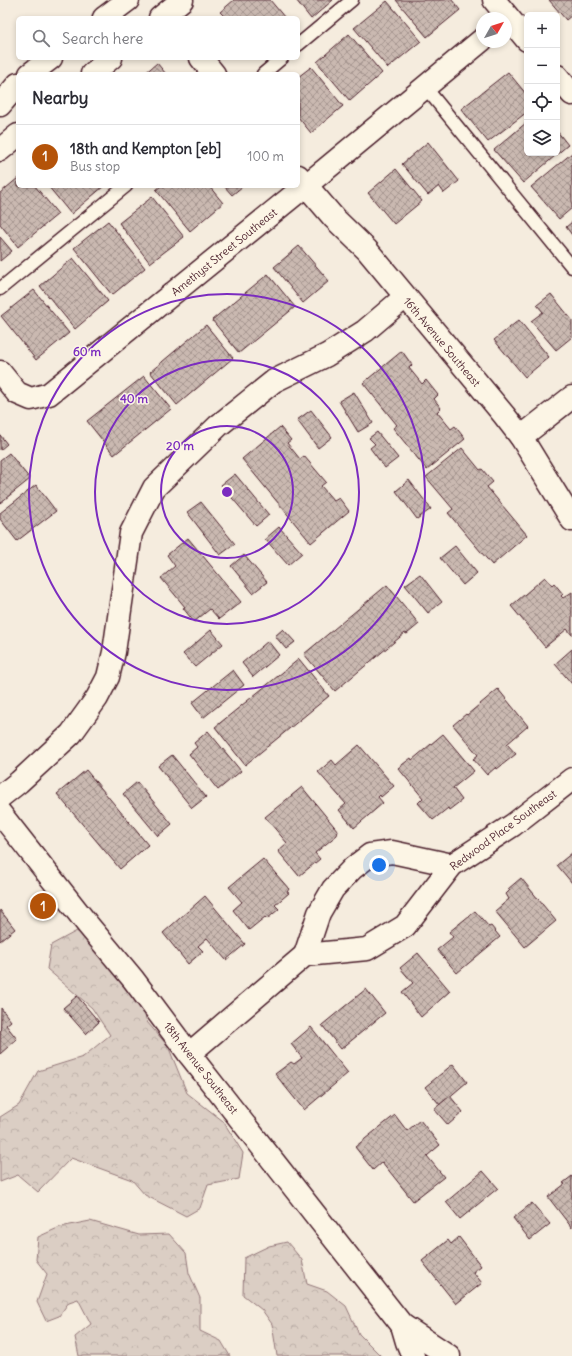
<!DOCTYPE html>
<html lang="en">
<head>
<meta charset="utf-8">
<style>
  body { margin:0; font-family:Delius,sans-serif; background:#f2f2f3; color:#2b2b33 }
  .controls { position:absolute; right:12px; top:12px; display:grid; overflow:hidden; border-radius:6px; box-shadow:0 2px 6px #0003 }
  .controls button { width:36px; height:36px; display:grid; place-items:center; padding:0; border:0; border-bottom:1px solid #e1e1e2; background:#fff; color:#2b2b33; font:20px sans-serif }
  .compass { position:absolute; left:476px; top:12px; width:36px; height:36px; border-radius:50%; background:#fff; box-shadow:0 2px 6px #0003; rotate:51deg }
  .you { position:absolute; left:379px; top:865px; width:14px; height:14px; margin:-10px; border:3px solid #fff; border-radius:50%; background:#1a73e8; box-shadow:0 0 0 6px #1a73e833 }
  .badge { display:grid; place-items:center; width:26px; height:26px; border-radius:50%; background:#b45309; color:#fff; font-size:13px; font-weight:700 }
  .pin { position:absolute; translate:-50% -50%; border:2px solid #fff; box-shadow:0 1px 4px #0006 }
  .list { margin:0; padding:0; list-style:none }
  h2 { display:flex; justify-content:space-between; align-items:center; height:52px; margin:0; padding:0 16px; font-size:17px }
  h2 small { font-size:13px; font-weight:400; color:#7c7c81 }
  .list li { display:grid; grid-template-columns:26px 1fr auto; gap:12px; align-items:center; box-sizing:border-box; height:64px; padding:0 16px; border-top:1px solid #e1e1e2 }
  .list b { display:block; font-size:15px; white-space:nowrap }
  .list p { margin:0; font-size:13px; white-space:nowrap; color:#7c7c81 }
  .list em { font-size:13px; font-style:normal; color:#7c7c81 }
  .icon { flex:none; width:22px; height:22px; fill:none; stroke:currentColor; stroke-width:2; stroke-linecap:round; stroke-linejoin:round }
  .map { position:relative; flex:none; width:572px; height:1356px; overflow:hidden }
  .search { position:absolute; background:#fff; box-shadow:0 2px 6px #0003; left:16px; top:16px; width:284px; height:44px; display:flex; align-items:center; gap:10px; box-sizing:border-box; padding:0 14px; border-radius:6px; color:#7c7c81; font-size:15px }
  .panel { position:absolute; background:#fff; box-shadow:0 2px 6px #0003; left:16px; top:72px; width:284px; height:116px; border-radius:6px }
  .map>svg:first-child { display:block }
</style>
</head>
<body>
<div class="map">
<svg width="572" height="1356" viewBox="0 0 572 1356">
  <defs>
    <pattern id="forest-crowns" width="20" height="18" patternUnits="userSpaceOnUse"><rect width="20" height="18" fill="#dbcec4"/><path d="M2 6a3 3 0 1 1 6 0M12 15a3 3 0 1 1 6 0" fill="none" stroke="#bdb0a9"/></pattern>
    <pattern id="building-cross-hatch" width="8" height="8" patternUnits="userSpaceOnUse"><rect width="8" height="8" fill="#cab9b1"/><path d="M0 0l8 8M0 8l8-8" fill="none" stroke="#a69690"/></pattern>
  </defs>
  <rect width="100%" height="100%" fill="#f5ecde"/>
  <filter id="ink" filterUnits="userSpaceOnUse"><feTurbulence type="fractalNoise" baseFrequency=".025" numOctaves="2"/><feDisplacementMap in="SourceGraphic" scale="8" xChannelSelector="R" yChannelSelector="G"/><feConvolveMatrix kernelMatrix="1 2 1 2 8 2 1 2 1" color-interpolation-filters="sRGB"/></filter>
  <g filter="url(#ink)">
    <g fill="url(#forest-crowns)" stroke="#927678">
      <polygon points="88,925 133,979 147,1022 168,1046 187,1093 223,1121 243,1153 239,1179 208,1185 200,1208 186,1216 145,1195 132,1180 71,1158 38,1192 18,1175 0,1182 0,1117 19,1105 38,1071 83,1057 110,1035 92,1008 47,969 51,945"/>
      <polygon points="90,1221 139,1235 169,1234 186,1253 189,1273 200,1298 200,1331 221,1341 230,1356 79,1356 75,1337 91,1324 78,1299 69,1302 59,1316 46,1321 37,1302 47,1274 36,1260 38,1237 60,1227"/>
      <polygon points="287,1242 302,1260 307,1284 327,1291 346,1306 359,1334 381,1356 277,1356 272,1324 262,1310 243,1295 244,1258 269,1246"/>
    </g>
    <g fill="url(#building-cross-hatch)" stroke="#4a1f2b">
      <polygon points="234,0 270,0 285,18 226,18 220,12"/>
      <polygon points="296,0 333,0 311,19"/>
      <polygon points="396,0 452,0 460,10 427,37"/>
      <polygon points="549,0 572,0 572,15 566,20"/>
      <polygon points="387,1 421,41 388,68 354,28"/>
      <polygon points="349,34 382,73 350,101 317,62"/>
      <polygon points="157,63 166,74 144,74"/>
      <polygon points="311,67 343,106 311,133 298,117 298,77"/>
      <polygon points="508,72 527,95 527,112 488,142 461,109"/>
      <polygon points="527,122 527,153 557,153 557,131 568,145 523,183 494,150"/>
      <polygon points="428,142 459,181 444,193 439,186 428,195 402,164"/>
      <polygon points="572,153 572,208 559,219 531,187"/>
      <polygon points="396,169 422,201 394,224 368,193"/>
      <polygon points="18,178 18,186 35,186 58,214 18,247 0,224 0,193"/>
      <polygon points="48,186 104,186 71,214"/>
      <polygon points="161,186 209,186 223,203 190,231 156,190"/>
      <polygon points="224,186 243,186 232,195"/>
      <polygon points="152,197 184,237 150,263 119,223"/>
      <polygon points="108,221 145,268 112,295 74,248"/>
      <polygon points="572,222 572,235 566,227"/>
      <polygon points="0,237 12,251 0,261"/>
      <polygon points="299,246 329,281 303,303 274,267"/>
      <polygon points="73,258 108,301 75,329 40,286"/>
      <polygon points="268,274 295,307 239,353 212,320"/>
      <polygon points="34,290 69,333 36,360 1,316"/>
      <polygon points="551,294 572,320 572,337 556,350 531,321 543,312 537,305"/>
      <polygon points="519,320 549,357 525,377 494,340"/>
      <polygon points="206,325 233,358 177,405 150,372"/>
      <polygon points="402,351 412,365 409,368 422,384 426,380 438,395 434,399 441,408 437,412 451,429 455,426 465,439 427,470 393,428 397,425 363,383"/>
      <polygon points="144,376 171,409 114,455 87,421"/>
      <polygon points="354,392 373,423 358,432 339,401"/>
      <polygon points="311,410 332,437 318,448 297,420"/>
      <polygon points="280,427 291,440 287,443 300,459 304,456 326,482 321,486 334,501 339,498 349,511 311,543 242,459"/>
      <polygon points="377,432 398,458 385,468 370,448 375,444 369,438"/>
      <polygon points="0,435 7,444 0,450"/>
      <polygon points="462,448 480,470 482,469 493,482 487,487 527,535 492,565 448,513 453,509 426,477"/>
      <polygon points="9,453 30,479 0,503 0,460"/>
      <polygon points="235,474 269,515 256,526 221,485"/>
      <polygon points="409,480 431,509 417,519 396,491"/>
      <polygon points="36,485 56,511 17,541 0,519 0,513"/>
      <polygon points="201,502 235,544 220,555 187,512"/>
      <polygon points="279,527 302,553 288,565 265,539"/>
      <polygon points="188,538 241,602 219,619 210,609 194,622 183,608 185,607 161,578 175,566 167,555"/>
      <polygon points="455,546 477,573 463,585 440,558"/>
      <polygon points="244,555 267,582 253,593 231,566"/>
      <polygon points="420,574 442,602 428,613 405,585"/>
      <polygon points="545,577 552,585 554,583 563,594 561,596 563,598 572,592 572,635 567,629 545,647 511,606"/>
      <polygon points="387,585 419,624 407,634 405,633 335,691 304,654"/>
      <polygon points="283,629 295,642 286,649 275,636"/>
      <polygon points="211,630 223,644 195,667 183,654"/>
      <polygon points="268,641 279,655 253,677 242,663"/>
      <polygon points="572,649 572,684 555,664"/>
      <polygon points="299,659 329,696 245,765 215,727"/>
      <polygon points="233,670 244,685 203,718 192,703"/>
      <polygon points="498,689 528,726 507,744 516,754 497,769 496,767 487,775 473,759 478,755 453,725 466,714 467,715"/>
      <polygon points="208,731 241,771 218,790 189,754 197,747 194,743"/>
      <polygon points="443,734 474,771 453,788 462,800 449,810 448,808 433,820 418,803 423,798 398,768 411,758 412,760"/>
      <polygon points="359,745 394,786 381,797 380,795 378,797 383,803 354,828 339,810 346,804 318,772 332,760 336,765"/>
      <polygon points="172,755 206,797 192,808 158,766"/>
      <polygon points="86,770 148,845 120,869 57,794"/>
      <polygon points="137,782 172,824 158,836 123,794"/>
      <polygon points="302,787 338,831 337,835 315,853 320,859 299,876 278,851 287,843 265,817"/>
      <polygon points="572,853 572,883 557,865"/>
      <polygon points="263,859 289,889 287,892 289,893 275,905 279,909 267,919 265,917 249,930 233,910 242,902 229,887"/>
      <polygon points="521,878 556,921 525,947 495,911 509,899 506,894 510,890 508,889"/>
      <polygon points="205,896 245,944 226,960 207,938 198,946 203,951 188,964 163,933"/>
      <polygon points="0,910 15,929 0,941"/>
      <polygon points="475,911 489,927 491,926 500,937 457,973 437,950 453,937 449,932"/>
      <polygon points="418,953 450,991 421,1017 402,992 413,983 400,968"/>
      <polygon points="366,989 385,1013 341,1049 322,1025"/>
      <polygon points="77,996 99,1022 86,1034 63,1008"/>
      <polygon points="1,1008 11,1021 6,1025 17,1039 0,1054"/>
      <polygon points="311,1027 348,1073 304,1110 275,1074 291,1062 294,1064 302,1058 291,1044"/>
      <polygon points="453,1064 467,1082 440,1105 425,1087"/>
      <polygon points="450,1096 463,1112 448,1125 434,1109"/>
      <polygon points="395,1115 407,1131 420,1120 440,1145 427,1156 444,1177 413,1201 382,1162 373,1170 355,1147"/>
      <polygon points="483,1171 498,1188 460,1219 446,1202"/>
      <polygon points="572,1176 572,1228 548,1197 565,1184 563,1183"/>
      <polygon points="532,1203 550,1224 530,1240 513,1218"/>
      <polygon points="459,1237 481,1266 473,1272 482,1283 456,1304 422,1261 448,1240 451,1244"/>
    </g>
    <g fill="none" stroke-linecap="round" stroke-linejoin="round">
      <defs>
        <g id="service">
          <polyline points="298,45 352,0"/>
          <polyline points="263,74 282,58"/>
          <polyline points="425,87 572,267"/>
          <polyline points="0,289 126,186"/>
        </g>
        <g id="minor">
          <polyline points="494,0 527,40"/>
          <polyline points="104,18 128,0"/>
          <polyline points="160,18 182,0"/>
          <polyline points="201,58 214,74"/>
          <polyline points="30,74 51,58"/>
          <polyline points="92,74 111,58"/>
          <polyline points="557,76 572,94"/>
          <polyline points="0,105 18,84"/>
          <polyline points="0,150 18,135"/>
          <polyline points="298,176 334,218 367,250 504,415 521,437 572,520"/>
          <polyline points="0,372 17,393 31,399 49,394 326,169 482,40"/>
          <polyline points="521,437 572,397"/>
          <polyline points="0,797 19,782 71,734 97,698 108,677 114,652 131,533 154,488 218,426 274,381 327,355 365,331 405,297"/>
          <polyline points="305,955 319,913 333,889 353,868 370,855 392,852 452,865"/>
          <polyline points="189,1054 305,955 367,949 405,926 452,865 513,825 572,779"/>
        </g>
        <g id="tertiary">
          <polyline points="0,813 88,925 133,979 189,1054 402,1325 449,1356"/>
          <polyline points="402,1325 407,1342 413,1356"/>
        </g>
      </defs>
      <use href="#service" stroke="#4a1f2b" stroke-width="15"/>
      <use href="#minor" stroke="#4a1f2b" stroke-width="25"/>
      <use href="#tertiary" stroke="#4a1f2b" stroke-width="25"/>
      <use href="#service" stroke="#fcf5e5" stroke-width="12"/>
      <use href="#minor" stroke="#fcf5e5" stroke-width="22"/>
      <use href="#tertiary" stroke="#fcf5e5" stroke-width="22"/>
    </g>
  </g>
  <g fill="none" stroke="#7b2cbf" stroke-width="2">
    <circle cx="227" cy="492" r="66"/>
    <circle cx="227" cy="492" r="132"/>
    <circle cx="227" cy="492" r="198"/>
  </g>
  <g text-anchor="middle" stroke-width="3" stroke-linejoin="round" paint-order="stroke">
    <g font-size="11" fill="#4a1f2b" stroke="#fcf5e5">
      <text transform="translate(224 252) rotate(-39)" y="4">Amethyst Street Southeast</text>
      <text transform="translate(442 342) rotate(50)" y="4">16th Avenue Southeast</text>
      <text transform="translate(503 830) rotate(-36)" y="4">Redwood Place Southeast</text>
      <text transform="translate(201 1068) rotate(52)" y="4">18th Avenue Southeast</text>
    </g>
  </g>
  <circle cx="227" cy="492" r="6" fill="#7b2cbf" stroke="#fcf5e5" stroke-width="2"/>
  <g font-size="12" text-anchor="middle" font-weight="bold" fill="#7b2cbf" stroke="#fcf5e5" stroke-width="3" stroke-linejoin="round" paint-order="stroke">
    <text x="87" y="356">60 m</text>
    <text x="134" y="403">40 m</text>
    <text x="180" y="450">20 m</text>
  </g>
</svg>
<div class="controls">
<button>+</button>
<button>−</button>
<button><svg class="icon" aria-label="locate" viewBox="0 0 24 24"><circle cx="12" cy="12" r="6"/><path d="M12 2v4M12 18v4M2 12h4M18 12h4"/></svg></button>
<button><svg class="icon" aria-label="layers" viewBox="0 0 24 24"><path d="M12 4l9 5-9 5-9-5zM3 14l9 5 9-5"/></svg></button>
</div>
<svg class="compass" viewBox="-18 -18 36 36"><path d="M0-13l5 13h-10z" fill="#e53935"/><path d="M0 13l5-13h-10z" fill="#7c7c81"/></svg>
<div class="you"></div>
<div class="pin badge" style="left:43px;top:906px">1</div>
<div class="search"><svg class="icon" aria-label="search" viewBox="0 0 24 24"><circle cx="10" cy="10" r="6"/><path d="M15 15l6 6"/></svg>Search here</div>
<section class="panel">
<h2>Nearby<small></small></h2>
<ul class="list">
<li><span class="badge">1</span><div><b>18th and Kempton [eb]</b><p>Bus stop</p></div><em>100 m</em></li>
</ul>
</section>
</div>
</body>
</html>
